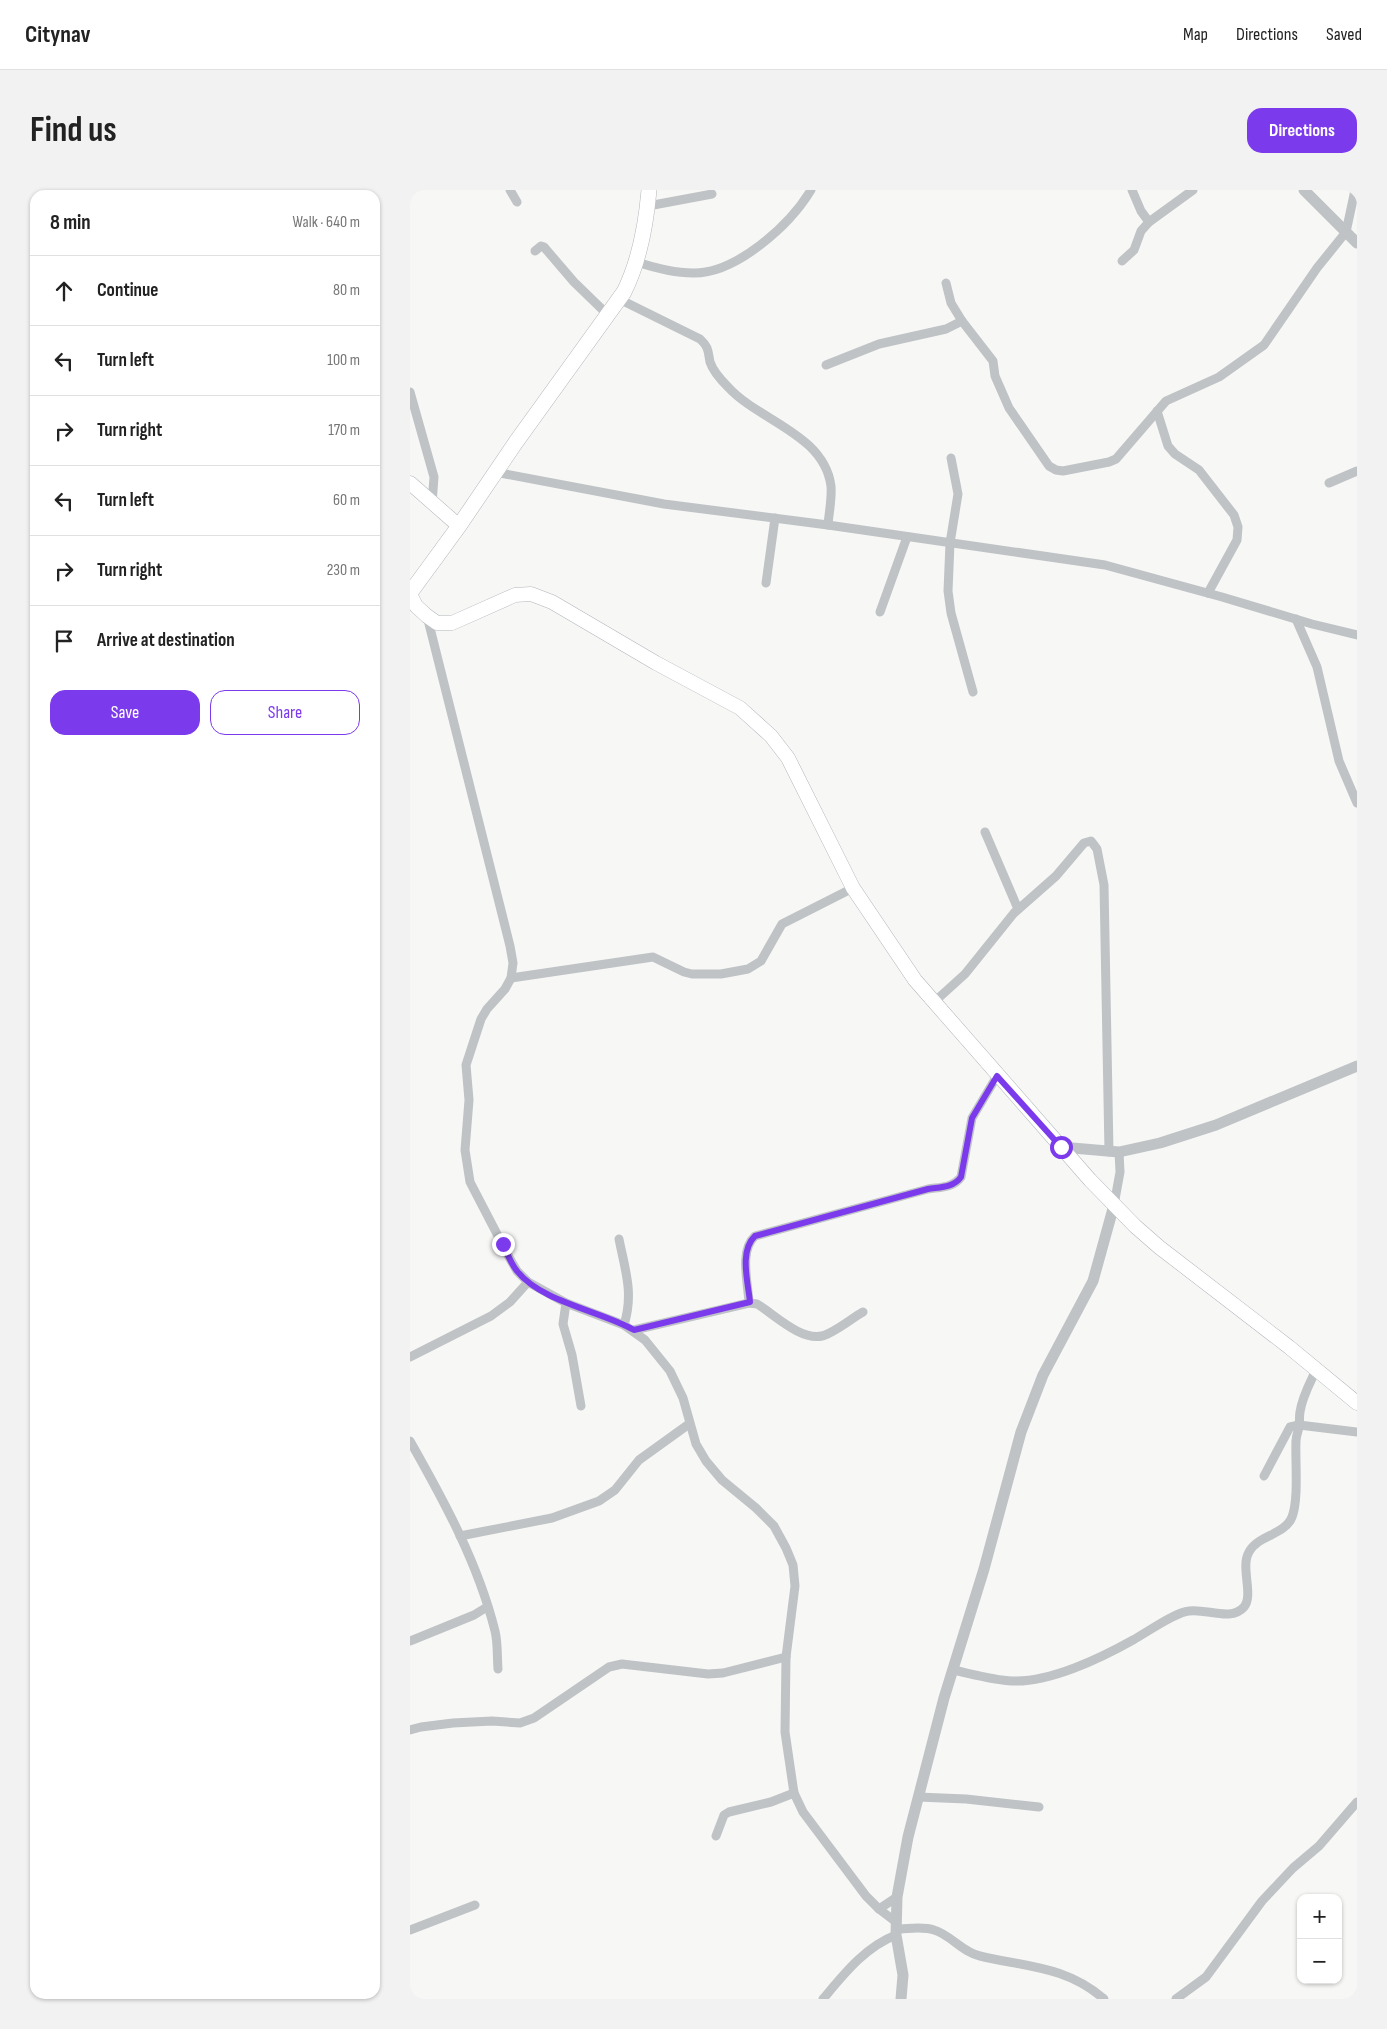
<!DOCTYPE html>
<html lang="en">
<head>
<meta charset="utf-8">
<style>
  body { margin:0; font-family:"Sofia Sans Condensed",sans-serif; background:#f2f2f2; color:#222 }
  .controls { position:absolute; right:15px; bottom:15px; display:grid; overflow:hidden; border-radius:10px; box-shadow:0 1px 4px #0004 }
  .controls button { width:45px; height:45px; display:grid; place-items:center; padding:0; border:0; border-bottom:1px solid #e0e0e0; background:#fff; color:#222; font:25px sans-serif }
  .stop { position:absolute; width:15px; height:15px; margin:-11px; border:4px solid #7c3aed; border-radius:50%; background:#fff }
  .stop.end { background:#7c3aed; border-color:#fff; box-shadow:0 1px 5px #0008 }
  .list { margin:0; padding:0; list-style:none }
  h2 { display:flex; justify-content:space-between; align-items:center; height:65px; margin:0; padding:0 20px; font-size:21px }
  h2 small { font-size:16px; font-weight:400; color:#767676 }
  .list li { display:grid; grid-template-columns:32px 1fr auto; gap:15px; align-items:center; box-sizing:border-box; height:70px; padding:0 20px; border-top:1px solid #e0e0e0 }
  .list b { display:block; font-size:19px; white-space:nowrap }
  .list em { font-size:16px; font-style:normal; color:#767676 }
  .actions { display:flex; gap:10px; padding:15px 20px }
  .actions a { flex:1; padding:11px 0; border:1px solid #7c3aed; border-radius:15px; text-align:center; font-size:18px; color:#7c3aed }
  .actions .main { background:#7c3aed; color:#fff }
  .icon { flex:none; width:28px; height:28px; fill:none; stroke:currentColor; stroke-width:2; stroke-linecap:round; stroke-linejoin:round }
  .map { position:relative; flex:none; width:947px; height:1809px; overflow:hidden; border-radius:15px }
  header { display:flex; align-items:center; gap:30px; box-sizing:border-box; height:70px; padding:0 25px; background:#fff; border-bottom:1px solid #e0e0e0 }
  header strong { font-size:24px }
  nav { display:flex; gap:28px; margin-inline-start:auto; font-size:18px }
  .intro { display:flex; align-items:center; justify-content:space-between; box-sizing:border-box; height:120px; padding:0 30px }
  h1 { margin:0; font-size:35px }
  .button { padding:12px 22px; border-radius:15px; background:#7c3aed; color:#fff; font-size:18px; font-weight:700 }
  main { display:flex; gap:30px; padding:0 30px }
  aside { flex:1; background:#fff; border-radius:15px; box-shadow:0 1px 4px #0004 }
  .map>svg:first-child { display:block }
</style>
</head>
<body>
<header>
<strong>Citynav</strong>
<nav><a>Map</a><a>Directions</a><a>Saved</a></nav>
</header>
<div class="intro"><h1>Find us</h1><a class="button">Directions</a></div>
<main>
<aside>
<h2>8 min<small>Walk · 640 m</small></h2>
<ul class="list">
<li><svg class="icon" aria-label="ahead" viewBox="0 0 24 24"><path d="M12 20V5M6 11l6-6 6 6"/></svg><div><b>Continue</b></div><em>80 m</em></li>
<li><svg class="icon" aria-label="left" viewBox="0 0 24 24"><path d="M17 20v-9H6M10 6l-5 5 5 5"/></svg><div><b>Turn left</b></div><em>100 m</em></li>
<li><svg class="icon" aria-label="right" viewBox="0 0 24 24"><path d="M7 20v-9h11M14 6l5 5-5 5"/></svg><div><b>Turn right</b></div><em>170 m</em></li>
<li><svg class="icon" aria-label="left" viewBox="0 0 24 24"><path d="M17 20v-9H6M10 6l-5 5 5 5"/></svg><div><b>Turn left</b></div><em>60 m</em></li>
<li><svg class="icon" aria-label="right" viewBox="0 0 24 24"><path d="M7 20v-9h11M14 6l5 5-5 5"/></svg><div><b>Turn right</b></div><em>230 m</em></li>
<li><svg class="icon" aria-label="arrive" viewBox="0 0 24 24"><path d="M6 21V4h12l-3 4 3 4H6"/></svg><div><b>Arrive at destination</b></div></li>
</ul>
<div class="actions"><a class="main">Save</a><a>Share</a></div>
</aside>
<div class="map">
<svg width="947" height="1809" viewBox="0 0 947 1809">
  <rect width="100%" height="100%" fill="#f7f7f5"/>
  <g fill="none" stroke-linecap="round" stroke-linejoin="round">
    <defs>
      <g id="secondary">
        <polyline points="0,293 49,336"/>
        <polyline points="0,404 6,416 17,426 27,433 42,433 105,405 121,404 142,412 246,473 330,518 361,546 378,568 443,698 505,790 680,990 725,1036 749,1057 879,1157 947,1213"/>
      </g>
      <path id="primary" d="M0,403L49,336L106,252L214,102C230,70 236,35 239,0"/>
    </defs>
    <use href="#secondary" stroke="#b2b7bb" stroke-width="15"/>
    <use href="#primary" stroke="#b3b7ba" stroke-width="16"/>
    <g stroke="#bfc3c6" stroke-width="9">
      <polyline points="100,0 107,12"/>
      <polyline points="722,0 731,21 739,32"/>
      <polyline points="238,16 302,4"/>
      <polyline points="125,61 131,56 134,57 164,92 198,125"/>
      <polyline points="712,71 724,60 731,41 739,32 783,0"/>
      <path d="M227,72C245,78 263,83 283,83C326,84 380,35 401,0"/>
      <polyline points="536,93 541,113 552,131 583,171 585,186 599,218 639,276 646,280 653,281 699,272 706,269 756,211 809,187 854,155 907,78 936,42 945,0"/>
      <path d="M209,109L290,149C299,157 298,162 300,172C303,181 312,191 318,197C349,231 414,244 421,296C422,309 419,322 418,335"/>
      <polyline points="416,175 469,154 536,139 552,131"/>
      <polyline points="0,202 24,287 22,314"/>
      <polyline points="747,221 758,256 765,264 789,280 824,325 828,337 827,350 798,403"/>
      <polyline points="541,268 548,304 540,353 538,401 541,423 563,502"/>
      <polyline points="85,282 254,314 418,335 695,375 812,407 902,434 947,445"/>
      <polyline points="919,293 947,281"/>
      <polyline points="356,393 365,328"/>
      <polyline points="470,422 497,347"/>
      <polyline points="17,426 100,756 103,773 101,788 95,799 77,819 71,829 56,875 59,910 55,960 60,992 100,1069 107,1081 118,1092 156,1113 214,1135 235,1150 260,1181 273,1208 286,1254 296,1271 312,1290 346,1318 364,1336 376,1358 383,1375 385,1396 376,1467 375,1542 384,1603 393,1622 456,1706 469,1719 486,1732"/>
      <polyline points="886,429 907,477 929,571 947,613"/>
      <polyline points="575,642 608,719"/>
      <polyline points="101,788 243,767 274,782 282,784 311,784 338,779 351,771 372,734 443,698"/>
      <polyline points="523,813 555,784 604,723 646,686 674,653 681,651 687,659 694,695 699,962"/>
      <polyline points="704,1015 710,982 709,962"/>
      <path d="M209,1049C215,1080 224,1103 214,1135"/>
      <polyline points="156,1113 153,1134 162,1165 171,1216"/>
      <path d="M339,1113C338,1092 329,1061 345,1046L518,999C530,997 543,998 551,987L562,928L587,886"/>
      <path d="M224,1140L339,1113L347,1114C365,1125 391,1151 412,1146C424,1143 442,1128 453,1122"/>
      <polyline points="0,1167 81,1126 100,1112 118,1092"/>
      <path d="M0,1251C34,1311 68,1373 85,1441C88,1453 87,1467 88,1479"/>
      <polyline points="854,1286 880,1237 889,1235 947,1242"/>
      <polyline points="50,1346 142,1328 189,1311 205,1300 229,1270 279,1234"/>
      <polyline points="0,1451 64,1425 77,1417"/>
      <path d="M543,1480C562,1484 583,1490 602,1491C639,1493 691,1468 723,1450C736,1443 765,1422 779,1421C796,1418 821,1432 834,1417C844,1405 830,1377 839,1362C848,1345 875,1345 882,1327C889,1309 885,1271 886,1251C886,1246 888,1242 889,1237C890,1232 889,1227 890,1222C892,1207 900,1193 906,1180"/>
      <polyline points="0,1540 11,1537 43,1533 82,1531 110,1533 124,1528 199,1477 212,1474 298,1484 313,1483 376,1467"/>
      <polyline points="508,1607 556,1609 629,1617"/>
      <polyline points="306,1646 314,1625 319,1622 361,1612 384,1603"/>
      <polyline points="469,1719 487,1707"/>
      <path d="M486,1739C498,1739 513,1736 524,1740C541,1745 552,1762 570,1766C616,1777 656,1776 694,1809"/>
      <polyline points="0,1740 65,1715"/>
      <path d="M413,1809C434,1784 455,1757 486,1745"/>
      <polyline points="766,1809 796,1787 852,1711 883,1678 909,1656 947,1612"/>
    </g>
    <g stroke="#bfc3c6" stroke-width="11">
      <polyline points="894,0 947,53"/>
      <polyline points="651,957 709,962 750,953 806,935 947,876"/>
      <polyline points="491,1809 493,1785 486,1745 487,1707 498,1647 534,1508 574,1379 611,1242 633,1185 683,1091 704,1015"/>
    </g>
    <use href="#secondary" stroke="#fff" stroke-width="14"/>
    <use href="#primary" stroke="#fff" stroke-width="15"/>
  </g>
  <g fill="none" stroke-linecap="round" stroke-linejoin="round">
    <path stroke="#7c3aed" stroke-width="6" d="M93,1054C97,1063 101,1074 107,1081C131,1112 191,1121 224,1140L340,1112C338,1092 329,1061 345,1046L518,999C530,997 543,998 551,987L562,928L587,886L651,957"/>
  </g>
</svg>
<div class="controls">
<button>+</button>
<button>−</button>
</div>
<div class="stop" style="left:651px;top:957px"></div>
<div class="stop end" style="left:93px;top:1054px"></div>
</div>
</main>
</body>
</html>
